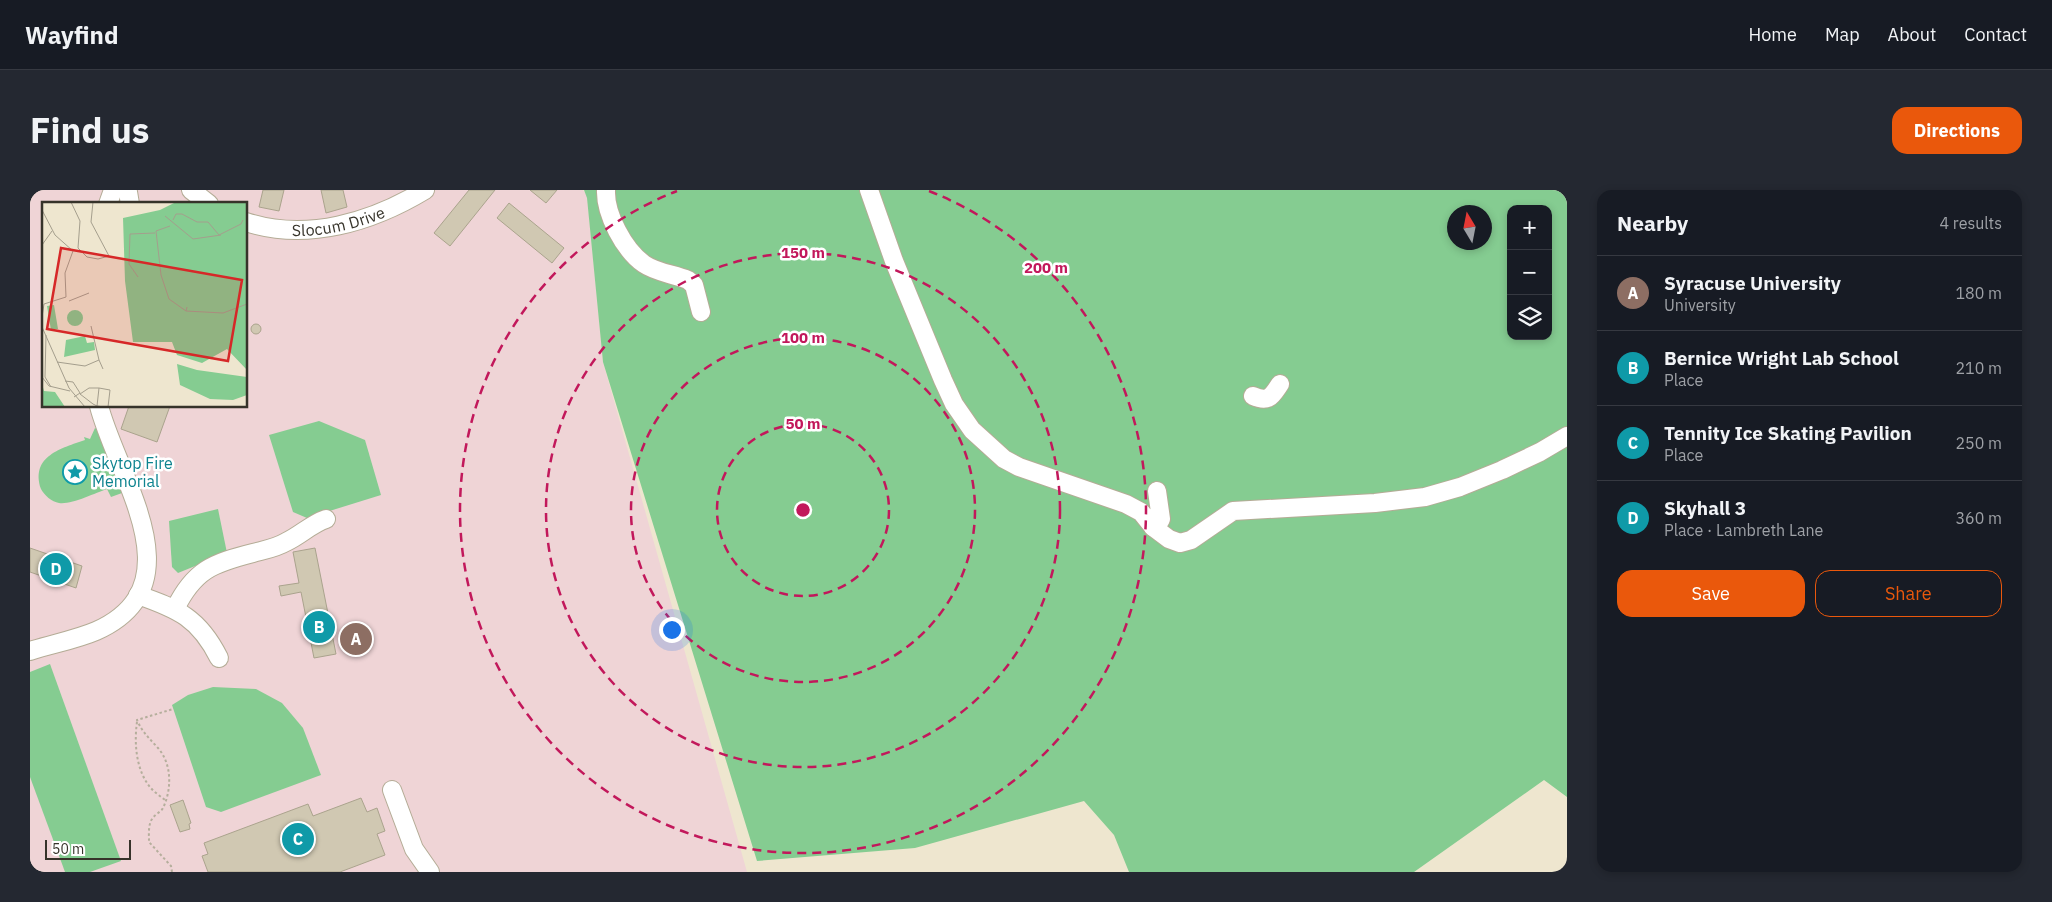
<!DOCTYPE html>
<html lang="en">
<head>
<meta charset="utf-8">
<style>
  body { margin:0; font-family:"IBM Plex Sans",sans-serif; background:#242831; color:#f1f3f6 }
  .controls { position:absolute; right:15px; top:15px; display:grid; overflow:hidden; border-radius:10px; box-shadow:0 2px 8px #0003 }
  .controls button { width:45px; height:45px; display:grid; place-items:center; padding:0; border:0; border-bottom:1px solid #363941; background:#171b24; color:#f1f3f6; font:25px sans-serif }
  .compass { position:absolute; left:1417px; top:15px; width:45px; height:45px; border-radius:50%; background:#171b24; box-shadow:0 2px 8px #0003; rotate:350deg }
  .scale { position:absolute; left:15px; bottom:12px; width:86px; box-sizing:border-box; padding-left:5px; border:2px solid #36332a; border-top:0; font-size:14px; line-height:18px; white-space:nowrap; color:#36332a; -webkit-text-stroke:4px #fff; paint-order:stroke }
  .you { position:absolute; left:641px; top:439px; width:18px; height:18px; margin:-12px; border:4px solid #fff; border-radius:50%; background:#1a73e8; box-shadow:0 0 0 8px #1a73e833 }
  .badge { display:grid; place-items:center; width:32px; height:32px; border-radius:50%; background:#ea580c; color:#fff; font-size:16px; font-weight:700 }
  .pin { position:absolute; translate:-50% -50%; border:2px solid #fff; box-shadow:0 1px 5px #0006 }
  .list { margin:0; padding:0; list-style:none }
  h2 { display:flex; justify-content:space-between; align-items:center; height:65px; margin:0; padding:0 20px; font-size:21px }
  h2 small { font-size:16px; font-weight:400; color:#9ea1a6 }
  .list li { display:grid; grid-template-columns:32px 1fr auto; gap:15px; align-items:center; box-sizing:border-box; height:75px; padding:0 20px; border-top:1px solid #363941 }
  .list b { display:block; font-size:19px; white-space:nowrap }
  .list p { margin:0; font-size:16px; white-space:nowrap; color:#9ea1a6 }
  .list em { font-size:16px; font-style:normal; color:#9ea1a6 }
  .actions { display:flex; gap:10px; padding:15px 20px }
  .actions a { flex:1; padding:11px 0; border:1px solid #ea580c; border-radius:15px; text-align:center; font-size:18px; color:#ea580c }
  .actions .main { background:#ea580c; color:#fff }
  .icon { flex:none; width:28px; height:28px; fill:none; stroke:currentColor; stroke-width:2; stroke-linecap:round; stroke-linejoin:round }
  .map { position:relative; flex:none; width:1537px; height:682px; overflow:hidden; border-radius:15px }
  header { display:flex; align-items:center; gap:30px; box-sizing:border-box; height:70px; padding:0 25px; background:#171b24; border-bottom:1px solid #363941 }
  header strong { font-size:24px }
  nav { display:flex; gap:28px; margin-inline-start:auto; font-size:18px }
  .intro { display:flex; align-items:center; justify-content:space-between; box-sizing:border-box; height:120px; padding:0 30px }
  h1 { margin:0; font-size:35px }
  .button { padding:12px 22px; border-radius:15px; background:#ea580c; color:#fff; font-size:18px; font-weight:700 }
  main { display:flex; gap:30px; padding:0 30px }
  aside { flex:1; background:#171b24; border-radius:15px; box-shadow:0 2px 8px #0003 }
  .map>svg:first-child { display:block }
</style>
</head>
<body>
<header>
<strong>Wayfind</strong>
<nav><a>Home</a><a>Map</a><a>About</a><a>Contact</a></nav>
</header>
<div class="intro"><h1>Find us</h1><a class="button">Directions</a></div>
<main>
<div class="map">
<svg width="1537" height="682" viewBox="0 0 1537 682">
  <rect width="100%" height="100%" fill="#eee6cf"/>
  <path fill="#efd4d6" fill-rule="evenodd" d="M0,0H553L557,5L573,172L717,682H0ZM14,14H216V216H14Z"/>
  <g fill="#85cc91" fill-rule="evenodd">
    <path d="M554,0H1537V607L1514,590L1384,682H1099L1084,645L1054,611L885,658L727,671L573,172L557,8ZM1481,19H1518V146H1481ZM1424,22H1454V52H1424Z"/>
    <polygon points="289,231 335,250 351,305 277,328 263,322 239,245"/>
    <path d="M65,238L70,241L92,298V303L81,307L77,299C65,303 41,315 29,313C22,312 14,305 11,299C0,266 32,258 55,250L54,247L60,249Z"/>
    <polygon points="188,319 197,363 148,383 142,377 139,331"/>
    <polygon points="20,474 91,671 60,682 35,682 0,587 0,482"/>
    <polygon points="183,497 226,499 252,513 273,538 291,585 191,622 176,617 142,515 158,505"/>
  </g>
  <g fill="#d0c8b2" stroke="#aaa38d">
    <polygon points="233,0 254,0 249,21 229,17"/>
    <polygon points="291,0 313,0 317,17 296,23"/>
    <polygon points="439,0 465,0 420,56 404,43"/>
    <polygon points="500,0 527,0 516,13"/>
    <polygon points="479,13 534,58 522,73 467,28"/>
    <circle cx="226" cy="139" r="5"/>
    <polygon points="99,216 140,216 127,252 91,239"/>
    <polygon points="0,358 52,376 46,398 0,382"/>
    <polygon points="285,358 306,464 284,468 271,402 251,406 249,396 269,393 263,362"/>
    <polygon points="331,608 337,622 347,618 355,641 347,644 355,665 310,682 178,682 172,666 178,664 174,653 278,614 283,626"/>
    <polygon points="153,610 161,633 159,634 160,639 150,642 140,615"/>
  </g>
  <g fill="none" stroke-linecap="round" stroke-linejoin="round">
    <defs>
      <g id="minor">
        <polyline points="161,0 179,14"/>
        <path d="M576,0C575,24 594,60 614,74C627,83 644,84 658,90L664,95L671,122"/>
        <polyline points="839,0 864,71 913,190 924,214 942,240 974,269 989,277 1096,314 1111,322 1123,337 1127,336 1131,329 1127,301"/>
        <polyline points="98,2 100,14"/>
        <polyline points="78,14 83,0"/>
        <path id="s1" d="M216,32C277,52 342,32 395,0"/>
        <path d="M1223,206C1239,213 1242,206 1250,194"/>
        <polyline points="1123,337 1139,349 1150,353 1161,350 1203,321 1345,313 1395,307 1430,297 1472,280 1510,262 1537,246"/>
        <path d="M108,405C148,419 169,428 189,468"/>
        <path d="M145,419C164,380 183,373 223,363C234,360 246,358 256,352C271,345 281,334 296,329"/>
        <path d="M0,461C21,454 45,450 66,441C169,395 87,287 69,216"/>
        <polyline points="362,600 384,659 400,682"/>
      </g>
    </defs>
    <use href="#minor" stroke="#b4ac96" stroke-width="20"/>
    <g stroke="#b5ae9c" stroke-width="2" stroke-dasharray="2.5 2.5" stroke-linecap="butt">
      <path d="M107,532C104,553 106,580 120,597C124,602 130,606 135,610"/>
      <path d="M142,682L141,676L119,652C119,645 118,635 122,629C125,624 131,622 133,618C142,599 142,574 128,558C120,549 112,542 107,530L143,519"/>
    </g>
    <use href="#minor" stroke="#fff" stroke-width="18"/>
  </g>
  <g fill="none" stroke="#c2185b" stroke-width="2.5" stroke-dasharray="9 6">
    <circle cx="773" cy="320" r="86"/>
    <circle cx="773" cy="320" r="172"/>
    <circle cx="773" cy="320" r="257"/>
    <path d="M899 1A343 343 0 1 1 647 1"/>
  </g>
  <defs>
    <symbol id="sight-ring" viewBox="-11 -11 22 22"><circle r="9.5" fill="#fff" stroke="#0f9aa8" stroke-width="1.5"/><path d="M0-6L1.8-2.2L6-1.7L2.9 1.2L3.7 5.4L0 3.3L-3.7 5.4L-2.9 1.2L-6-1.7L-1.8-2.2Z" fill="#0f9aa8"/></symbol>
  </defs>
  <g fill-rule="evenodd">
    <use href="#sight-ring" x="31" y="268" width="28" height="28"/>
  </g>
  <g text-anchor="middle" stroke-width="5" stroke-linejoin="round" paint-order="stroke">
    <g font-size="16" fill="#36332a" stroke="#fff">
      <text dy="6" stroke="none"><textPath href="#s1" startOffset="94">Slocum Drive</textPath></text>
    </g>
    <g font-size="16" fill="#0d838f" stroke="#fff" text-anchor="start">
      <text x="62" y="279">Skytop Fire<tspan x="62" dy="18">Memorial</tspan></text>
    </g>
  </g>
  <g transform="translate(12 12)">
    <rect width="205" height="205" fill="#eee6cf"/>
    <path d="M134,0H205V168L185,147L160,161L135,153L130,140H91L83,79L81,16L118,8ZM12,103L16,127L9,128L5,104ZM25 116a8 8 0 1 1 16 0a8 8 0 1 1-16 0ZM43,134L45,141L52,140L53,148L22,155L24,138ZM135,162L155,168L205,175V193L191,198L168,197L138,183ZM0,182L2,189L13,190L23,205H0Z" fill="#85cc91"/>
    <path fill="none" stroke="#a49e8d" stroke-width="1" d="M29,0L38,19L36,46L45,55L56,57L67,54L49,20L51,0M0,8L13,33L31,49M123,14L151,37L179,33M131,18L134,12H140L155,20H166L177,33L199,22L201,18M128,24L114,29L119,73L127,97L144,109L145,105M0,43L10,29M96,75L87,62L88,32L113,31M27,99L47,91M144,109L181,111L205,102M0,115L2,102L24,95L23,71L31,49M49,124L57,158M0,125L27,186L43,205M4,133L3,175L9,185M15,160L43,164L57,158L61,167M0,175L7,184L28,189M23,179L31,180L38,191L32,195M57,186L68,188L66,205M55,204L57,186H47L38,192L51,202L55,204L62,205"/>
    <path fill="#d62828" fill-opacity="0.15" stroke="#d62828" stroke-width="2.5" d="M19,46L200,78L186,159L5,127Z"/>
    <rect width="205" height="205" fill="none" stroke="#36332a" stroke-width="2.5"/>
  </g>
  <circle cx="773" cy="320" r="8" fill="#c2185b" stroke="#fff" stroke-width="2.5"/>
  <g font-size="15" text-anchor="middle" font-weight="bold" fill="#c2185b" stroke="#fff" stroke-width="5" stroke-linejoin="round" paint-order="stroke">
    <text x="773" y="68">150 m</text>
    <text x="1016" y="83">200 m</text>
    <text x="773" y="153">100 m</text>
    <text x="773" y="239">50 m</text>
  </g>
</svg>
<div class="controls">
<button>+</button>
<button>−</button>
<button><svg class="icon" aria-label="layers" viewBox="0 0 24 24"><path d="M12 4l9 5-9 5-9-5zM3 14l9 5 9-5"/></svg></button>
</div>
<svg class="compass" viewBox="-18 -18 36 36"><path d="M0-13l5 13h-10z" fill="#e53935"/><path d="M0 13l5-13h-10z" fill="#9ea1a6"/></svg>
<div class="scale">50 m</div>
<div class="you"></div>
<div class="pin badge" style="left:326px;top:449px;background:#8d6e63">A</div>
<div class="pin badge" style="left:289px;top:437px;background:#0f9aa8">B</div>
<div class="pin badge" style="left:268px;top:649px;background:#0f9aa8">C</div>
<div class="pin badge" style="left:26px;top:379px;background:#0f9aa8">D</div>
</div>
<aside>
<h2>Nearby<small>4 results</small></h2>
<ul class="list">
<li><span class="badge" style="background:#8d6e63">A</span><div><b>Syracuse University</b><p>University</p></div><em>180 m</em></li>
<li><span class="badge" style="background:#0f9aa8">B</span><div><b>Bernice Wright Lab School</b><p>Place</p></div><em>210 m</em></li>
<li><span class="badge" style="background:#0f9aa8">C</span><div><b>Tennity Ice Skating Pavilion</b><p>Place</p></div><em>250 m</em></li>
<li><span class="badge" style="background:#0f9aa8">D</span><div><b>Skyhall 3</b><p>Place · Lambreth Lane</p></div><em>360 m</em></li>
</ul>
<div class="actions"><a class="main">Save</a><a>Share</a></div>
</aside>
</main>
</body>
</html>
